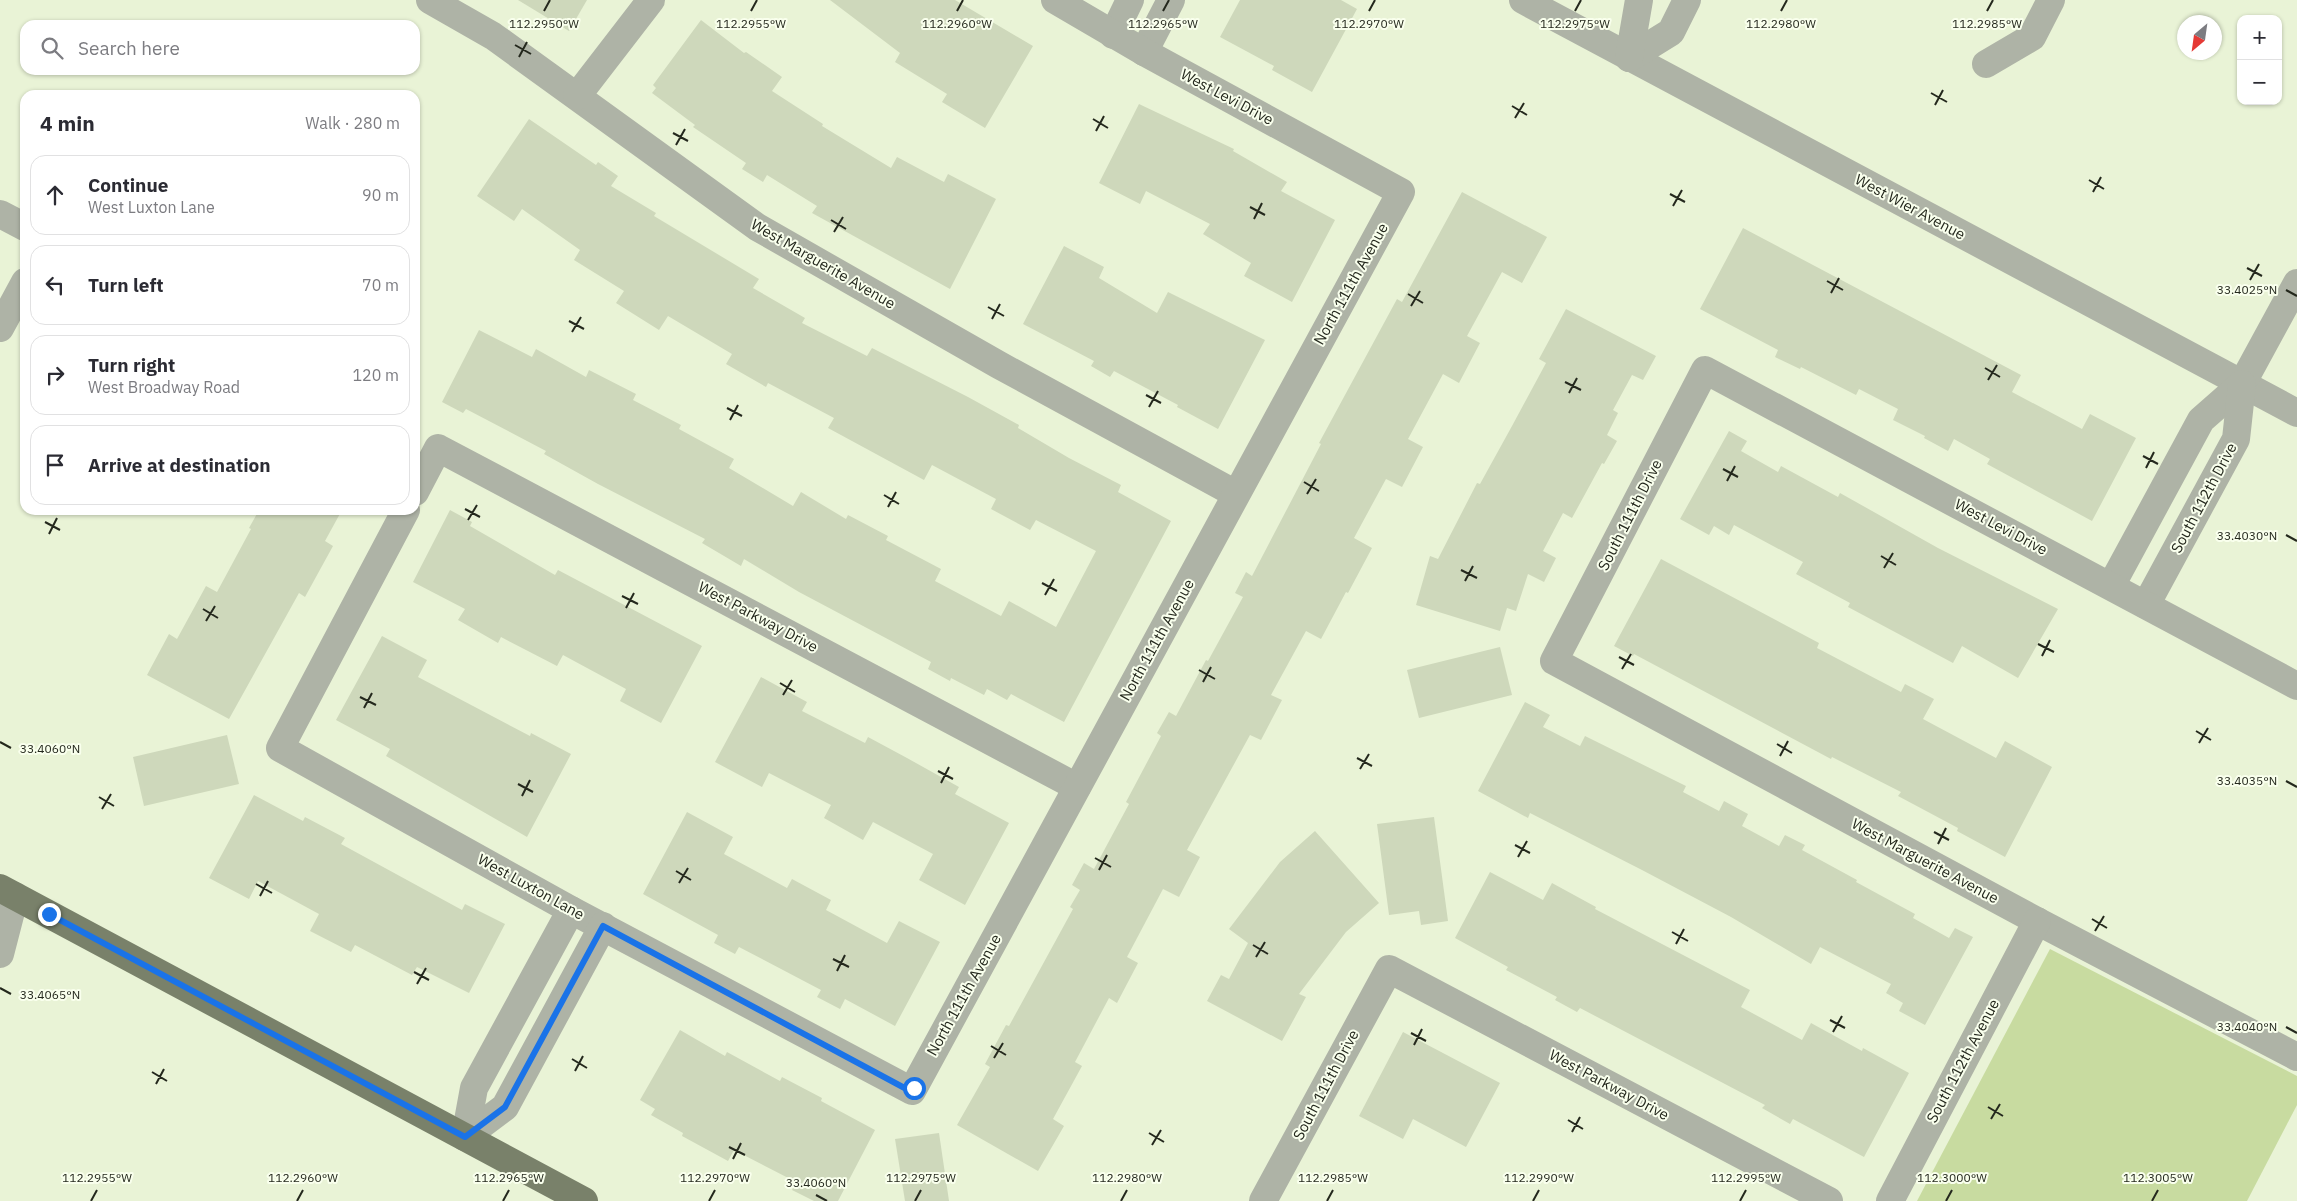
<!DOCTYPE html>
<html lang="en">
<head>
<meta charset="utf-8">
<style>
  body { margin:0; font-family:"IBM Plex Sans",sans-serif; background:#f2f2f3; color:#2b2b33 }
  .controls { position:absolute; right:15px; top:15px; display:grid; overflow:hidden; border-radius:10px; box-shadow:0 1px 4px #0004 }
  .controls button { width:45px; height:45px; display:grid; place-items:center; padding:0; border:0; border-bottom:1px solid #e1e1e2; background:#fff; color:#2b2b33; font:25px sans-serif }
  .compass { position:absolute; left:2177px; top:15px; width:45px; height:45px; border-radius:50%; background:#fff; box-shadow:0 1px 4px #0004; rotate:209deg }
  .stop { position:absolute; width:15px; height:15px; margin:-11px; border:4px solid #1a73e8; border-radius:50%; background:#fff }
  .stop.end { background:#1a73e8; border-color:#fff; box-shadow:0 1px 5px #0008 }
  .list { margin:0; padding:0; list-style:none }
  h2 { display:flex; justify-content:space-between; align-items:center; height:65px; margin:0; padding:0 20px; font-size:21px }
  h2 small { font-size:16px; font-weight:400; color:#7c7c81 }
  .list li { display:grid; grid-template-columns:32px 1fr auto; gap:15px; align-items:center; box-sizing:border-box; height:80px; margin:0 10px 10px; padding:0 10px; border:1px solid #e1e1e2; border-radius:15px }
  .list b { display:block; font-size:19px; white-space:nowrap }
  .list p { margin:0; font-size:16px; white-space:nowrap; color:#7c7c81 }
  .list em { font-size:16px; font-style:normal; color:#7c7c81 }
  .icon { flex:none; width:28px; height:28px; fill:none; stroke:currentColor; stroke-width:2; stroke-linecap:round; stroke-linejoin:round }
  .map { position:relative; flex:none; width:2297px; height:1201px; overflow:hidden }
  .search { position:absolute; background:#fff; box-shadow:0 1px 4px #0004; left:20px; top:20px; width:400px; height:55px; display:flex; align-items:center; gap:12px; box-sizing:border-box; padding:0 18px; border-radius:15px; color:#7c7c81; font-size:19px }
  .panel { position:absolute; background:#fff; box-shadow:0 1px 4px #0004; left:20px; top:90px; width:400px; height:425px; border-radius:15px }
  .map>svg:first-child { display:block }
</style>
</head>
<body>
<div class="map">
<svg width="2297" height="1201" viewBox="0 0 2297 1201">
  <rect width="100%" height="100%" fill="#e9f3d6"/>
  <polygon fill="#c8dba0" points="2050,949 2297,1076 2297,1105 2247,1201 1917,1201"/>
  <g fill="#ced8bb">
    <polygon points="518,0 587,0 569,31"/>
    <polygon points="830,0 955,0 1033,46 985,128 942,102 947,94 895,62 900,53"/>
    <polygon points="1240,0 1341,0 1357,9 1312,92 1272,70 1274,66 1220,37"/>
    <polygon points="701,20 744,53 746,52 782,77 772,91 823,124 822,126 891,168 897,157 944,182 948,174 996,199 950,289 812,213 817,206 767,175 763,182 742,169 746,163 693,127 695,125 652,93 656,88 653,85"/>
    <polygon points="1139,104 1234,149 1233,151 1287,182 1281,191 1335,220 1292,302 1244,276 1251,263 1203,234 1210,224 1146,191 1140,204 1099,183"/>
    <polygon points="529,119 596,165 598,162 618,176 611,186 656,213 654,216 759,279 753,288 805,318 802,323 867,356 872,348 968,397 1019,425 1018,428 1069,458 1121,485 1118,492 1171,521 1064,722 1011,694 1007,700 987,689 984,695 951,678 950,681 928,669 931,662 914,653 799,592 744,559 741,566 702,543 705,539 598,484 544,454 546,451 466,409 463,413 442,402 479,330 532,357 536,349 586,377 589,370 636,394 633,400 681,425 679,429 734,459 729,468 793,506 801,492 846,519 848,515 888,536 886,540 941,569 935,581 1001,616 1009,601 1056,627 1096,551 1036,520 1030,530 991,509 996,499 932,465 924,480 828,428 834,418 768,383 766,387 726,364 732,354 668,316 659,330 616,303 624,291 574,260 580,250 522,209 514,221 477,196"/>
    <polygon points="1462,192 1547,237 1522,283 1502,272 1467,336 1480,343 1459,383 1443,374 1408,439 1423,447 1402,487 1386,479 1354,538 1372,548 1348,593 1346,592 1321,639 1306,631 1271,695 1282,700 1261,740 1250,735 1187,850 1200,857 1179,897 1163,889 1127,957 1138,963 1117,1003 1109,998 1075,1062 1082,1066 1053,1119 1064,1126 1038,1171 957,1125 990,1067 985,1064 1006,1025 1009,1026 1073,909 1070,907 1080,890 1072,885 1084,863 1094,869 1129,804 1126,802 1161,736 1157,733 1169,712 1176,716 1206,660 1208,661 1243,597 1235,593 1246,572 1252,576 1321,444 1319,443 1397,299 1402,302"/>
    <polygon points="1743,228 2021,375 2012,392 2082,429 2090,414 2136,438 2092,521 1987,464 1990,459 1954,439 1948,451 1924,438 1925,436 1893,420 1898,409 1859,389 1856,395 1801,367 1800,369 1775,357 1778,350 1700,309"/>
    <polygon points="1064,246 1104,267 1099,278 1157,313 1168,292 1265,340 1218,429 1177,407 1178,405 1114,371 1110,377 1091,366 1094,361 1023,324"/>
    <polygon points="1566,309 1656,356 1643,380 1632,375 1613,410 1618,413 1607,435 1617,441 1604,464 1602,463 1572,518 1563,513 1543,551 1556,558 1544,582 1528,574 1516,611 1507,608 1500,631 1416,605 1430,556 1438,559 1477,483 1480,484 1512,426 1546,363 1539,359"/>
    <polygon points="1729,431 1747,441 1741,451 1778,472 1781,466 1838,497 1840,493 1938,548 2058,609 2018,678 1962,646 1953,663 1848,607 1850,603 1796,574 1803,562 1734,525 1729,535 1714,526 1709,535 1680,519"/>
    <polygon points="259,510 342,510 325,541 333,546 322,566 305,597 299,593 229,719 147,675 169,634 177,639 206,586 217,592 251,529 249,528"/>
    <polygon points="450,510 472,522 470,526 555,575 558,570 702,646 661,723 620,701 626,689 563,655 557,666 501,637 498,643 458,620 465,609 413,582"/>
    <polygon points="1661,559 1819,643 1817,648 1901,692 1905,684 1934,699 1923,719 1996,758 2005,741 2052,767 2005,857 1957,831 1958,828 1898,796 1901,792 1832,757 1831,759 1634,654 1633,656 1614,646"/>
    <polygon points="382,636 427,660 418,677 530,736 531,733 571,754 527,837 386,756 390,749 336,720"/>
    <polygon points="1500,647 1512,695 1419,718 1407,670"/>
    <polygon points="761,677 807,702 802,711 865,743 868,737 907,758 959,787 955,794 1009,823 965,905 919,880 933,854 873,822 863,840 824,818 831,805 769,773 762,787 715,762"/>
    <polygon points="1525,702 1550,715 1543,727 1580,746 1585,736 1686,786 1683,792 1719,811 1724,801 1748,814 1742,826 1779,846 1785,835 1805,845 1802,850 1857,880 1856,882 1915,914 1913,918 1949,938 1955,928 1973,937 1925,1025 1899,1011 1903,1003 1886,993 1891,984 1820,947 1811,964 1731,917 1642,870 1530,813 1528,818 1478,791"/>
    <polygon points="227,735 239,784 144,806 133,757"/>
    <polygon points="254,795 303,821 305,817 345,838 341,844 462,910 465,904 505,924 469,993 417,967 412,975 355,945 351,952 310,931 319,914 258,881 249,899 209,878"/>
    <polygon points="687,812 733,837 724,854 787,888 792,879 831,900 826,910 887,943 899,921 940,942 895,1026 845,999 840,1009 817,997 821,990 739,947 735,954 714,943 718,935 643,894"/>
    <polygon points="1434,817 1448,921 1421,925 1419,911 1389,915 1377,824"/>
    <polygon points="1315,831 1379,903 1346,932 1299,994 1306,997 1282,1041 1207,1001 1221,975 1229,979 1248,943 1229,929 1280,862"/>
    <polygon points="1490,872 1543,900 1552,883 1596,907 1595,909 1750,990 1741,1007 1802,1040 1811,1023 1862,1051 1863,1048 1909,1073 1864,1157 1793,1119 1790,1124 1762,1108 1765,1105 1580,1008 1577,1012 1555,1000 1557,997 1506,970 1508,967 1455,938"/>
    <polygon points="680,1030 725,1056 727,1052 780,1081 782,1077 822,1098 821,1101 875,1130 838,1201 814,1201 792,1190 796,1182 734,1150 728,1161 682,1136 683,1133 651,1115 655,1109 640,1100"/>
    <polygon points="1403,1032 1500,1083 1466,1147 1413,1119 1403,1139 1359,1116"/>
    <polygon points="939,1133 949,1201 905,1201 895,1139"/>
  </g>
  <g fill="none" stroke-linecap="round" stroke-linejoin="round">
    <g stroke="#aeb3a6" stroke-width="28">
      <polyline points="430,0 493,36 757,227 999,365 1236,494"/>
      <polyline points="1523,0 2297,413"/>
      <polyline points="1113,35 1130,0"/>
      <polyline points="1144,52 1171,0"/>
      <polyline points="1629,58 1671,32 1687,0"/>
      <polyline points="1629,58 1639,0"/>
      <polyline points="1986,64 2032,37 2051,0"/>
      <polyline points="577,96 651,0"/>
      <polyline points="0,214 25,227"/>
      <polyline points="0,328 25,282"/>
      <polyline points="415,492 438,448 1077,787"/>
      <polyline points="406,510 280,748 571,910 912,1091 1401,192 1144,52 1055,0"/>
      <polyline points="2111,586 2201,420 2242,384 2297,283"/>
      <polyline points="2146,605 2236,439 2242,384"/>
      <polyline points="2297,686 1705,370 1554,661 2037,921 2297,1057"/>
      <polyline points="0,954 15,896"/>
      <polyline points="465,1137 505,1107 603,926"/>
      <polyline points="465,1137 474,1088 571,910"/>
      <polyline points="1263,1201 1389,969 1829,1201"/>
      <polyline points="1890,1201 2037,921"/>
    </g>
    <polyline stroke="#79816a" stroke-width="28" points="0,888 584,1201"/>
  </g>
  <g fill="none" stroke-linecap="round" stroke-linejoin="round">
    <polyline stroke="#1a73e8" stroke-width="6" points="49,914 465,1137 505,1107 603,926 912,1092 914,1088"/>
  </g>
  <path fill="none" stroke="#24281d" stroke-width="2" d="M544,11L550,0M751,11L757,0M957,11L963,0M1163,11L1169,0M1369,11L1375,0M1575,11L1581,0M1781,11L1787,0M1987,11L1993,0M515,45L531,54M519,57L527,42M1931,93L1947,102M1935,105L1943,90M1512,106L1527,115M1515,118L1524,103M1093,119L1108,128M1096,131L1104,116M673,133L688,141M676,145L685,129M2089,180L2104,189M2093,192L2101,177M1670,194L1685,202M1673,206L1682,190M1250,207L1265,215M1254,219L1262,203M831,220L846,229M834,232L843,217M2247,268L2262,276M2250,280L2259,264M1827,281L1843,290M2286,290L2297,296M1831,293L1839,278M1408,294L1423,303M1411,306L1420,291M988,307L1004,316M992,319L1000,304M569,321L584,329M572,332L581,317M1985,368L2000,377M1988,380L1997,365M1565,382L1581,390M1569,393L1577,378M1146,395L1161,403M1149,407L1158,391M727,408L742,416M730,420L738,405M2143,456L2158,464M2146,468L2154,452M1723,469L1738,477M1727,481L1735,466M1304,482L1319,491M1307,494L1316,479M884,495L899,504M888,507L896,492M465,509L480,517M468,520L477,505M45,522L60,530M49,534L57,518M2286,535L2297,541M1881,556L1896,565M1884,568L1893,553M1461,570L1477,578M1465,581L1473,566M1042,583L1057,591M1045,595L1054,579M622,596L638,604M626,608L634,593M203,609L218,618M206,621L215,606M2038,644L2054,652M2042,656L2050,640M1619,657L1634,665M1622,669L1631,654M1199,670L1215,679M1203,682L1211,667M780,683L795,692M783,695L792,680M360,697L376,705M364,708L372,693M2196,731L2211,740M0,742L11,748M2199,743L2208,728M1777,744L1792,753M1780,756L1788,741M1357,758L1372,766M1360,769L1369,754M938,771L953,779M2286,781L2297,787M941,783L949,767M518,784L533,792M522,796L530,780M99,797L114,806M102,809L111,794M1934,832L1949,840M1938,844L1946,828M1515,845L1530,853M1518,857L1527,841M1095,858L1111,867M1099,870L1107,855M676,871L691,880M679,883L688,868M256,884L272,893M260,896L268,881M2092,919L2107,928M2095,931L2104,916M1672,932L1688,941M1676,944L1684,929M1253,945L1268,954M1256,957L1265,942M833,959L849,967M837,971L845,955M414,972L429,980M417,984L426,968M0,988L11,994M1830,1020L1845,1028M2286,1027L2297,1033M1833,1032L1842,1016M1411,1033L1426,1041M1414,1045L1422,1029M991,1046L1006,1055M994,1058L1003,1043M572,1059L587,1068M575,1071L583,1056M152,1072L167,1081M156,1084L164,1069M1988,1107L2003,1116M1991,1119L2000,1104M1568,1120L1583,1129M1572,1132L1580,1117M1149,1133L1164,1142M1152,1145L1161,1130M729,1147L745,1155M733,1159L741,1143M816,1195L827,1201M91,1201L97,1190M297,1201L303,1190M503,1201L509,1190M709,1201L715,1190M915,1201L921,1190M1121,1201L1127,1190M1327,1201L1333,1190M1533,1201L1539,1190M1740,1201L1746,1190M1946,1201L1952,1190M2152,1201L2158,1190"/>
  <g text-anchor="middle" stroke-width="4" stroke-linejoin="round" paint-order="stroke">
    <g font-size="15" fill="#24281d" stroke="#f9ffed">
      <text transform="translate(1227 97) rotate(28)" y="5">West Levi Drive</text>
      <text transform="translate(1910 207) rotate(28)" y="5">West Wier Avenue</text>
      <text transform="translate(823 264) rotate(30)" y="5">West Marguerite Avenue</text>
      <text transform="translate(1351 284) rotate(-61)" y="5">North 111th Avenue</text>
      <text transform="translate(2204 498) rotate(-62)" y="5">South 112th Drive</text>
      <text transform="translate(1630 515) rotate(-63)" y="5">South 111th Drive</text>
      <text transform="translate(2001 527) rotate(28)" y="5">West Levi Drive</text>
      <text transform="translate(758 617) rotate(28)" y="5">West Parkway Drive</text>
      <text transform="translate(1157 640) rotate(-61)" y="5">North 111th Avenue</text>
      <text transform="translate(1925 861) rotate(28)" y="5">West Marguerite Avenue</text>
      <text transform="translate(531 887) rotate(29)" y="5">West Luxton Lane</text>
      <text transform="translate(964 995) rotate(-61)" y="5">North 111th Avenue</text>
      <text transform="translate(1963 1061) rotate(-62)" y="5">South 112th Avenue</text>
      <text transform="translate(1326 1085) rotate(-62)" y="5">South 111th Drive</text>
      <text transform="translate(1609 1085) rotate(28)" y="5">West Parkway Drive</text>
    </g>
  </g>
  <g font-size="12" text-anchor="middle" fill="#24281d" stroke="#f9ffed" stroke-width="4" stroke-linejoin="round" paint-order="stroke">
    <text x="544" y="28">112.2950°W</text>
    <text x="751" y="28">112.2955°W</text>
    <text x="957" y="28">112.2960°W</text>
    <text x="1163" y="28">112.2965°W</text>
    <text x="1369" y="28">112.2970°W</text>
    <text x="1575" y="28">112.2975°W</text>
    <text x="1781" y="28">112.2980°W</text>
    <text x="1987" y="28">112.2985°W</text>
    <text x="2247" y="294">33.4025°N</text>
    <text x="2247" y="540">33.4030°N</text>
    <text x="50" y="753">33.4060°N</text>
    <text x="2247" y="785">33.4035°N</text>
    <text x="50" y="999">33.4065°N</text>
    <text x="2247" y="1031">33.4040°N</text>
    <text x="97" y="1182">112.2955°W</text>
    <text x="303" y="1182">112.2960°W</text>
    <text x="509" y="1182">112.2965°W</text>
    <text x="715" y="1182">112.2970°W</text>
    <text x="921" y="1182">112.2975°W</text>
    <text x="1127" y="1182">112.2980°W</text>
    <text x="1333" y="1182">112.2985°W</text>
    <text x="1539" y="1182">112.2990°W</text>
    <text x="1746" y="1182">112.2995°W</text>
    <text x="1952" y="1182">112.3000°W</text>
    <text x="2158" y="1182">112.3005°W</text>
    <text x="816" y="1187">33.4060°N</text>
  </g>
</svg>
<div class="controls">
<button>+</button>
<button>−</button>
</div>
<svg class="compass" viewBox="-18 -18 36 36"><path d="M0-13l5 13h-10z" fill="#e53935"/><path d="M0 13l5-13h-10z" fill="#7c7c81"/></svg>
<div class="stop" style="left:914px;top:1088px"></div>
<div class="stop end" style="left:49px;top:914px"></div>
<div class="search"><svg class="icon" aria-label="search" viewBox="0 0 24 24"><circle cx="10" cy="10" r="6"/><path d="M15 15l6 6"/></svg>Search here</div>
<section class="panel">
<h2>4 min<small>Walk · 280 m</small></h2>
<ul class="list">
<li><svg class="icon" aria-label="ahead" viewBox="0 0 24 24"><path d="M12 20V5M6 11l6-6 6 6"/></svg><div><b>Continue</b><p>West Luxton Lane</p></div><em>90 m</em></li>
<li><svg class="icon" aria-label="left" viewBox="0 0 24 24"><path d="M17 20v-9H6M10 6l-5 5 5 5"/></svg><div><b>Turn left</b></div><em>70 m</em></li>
<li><svg class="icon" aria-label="right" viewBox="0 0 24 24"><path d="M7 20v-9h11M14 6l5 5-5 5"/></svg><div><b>Turn right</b><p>West Broadway Road</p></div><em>120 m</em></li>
<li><svg class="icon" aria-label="arrive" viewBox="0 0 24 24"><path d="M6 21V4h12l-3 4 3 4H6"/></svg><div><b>Arrive at destination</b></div></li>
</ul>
</section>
</div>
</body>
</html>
